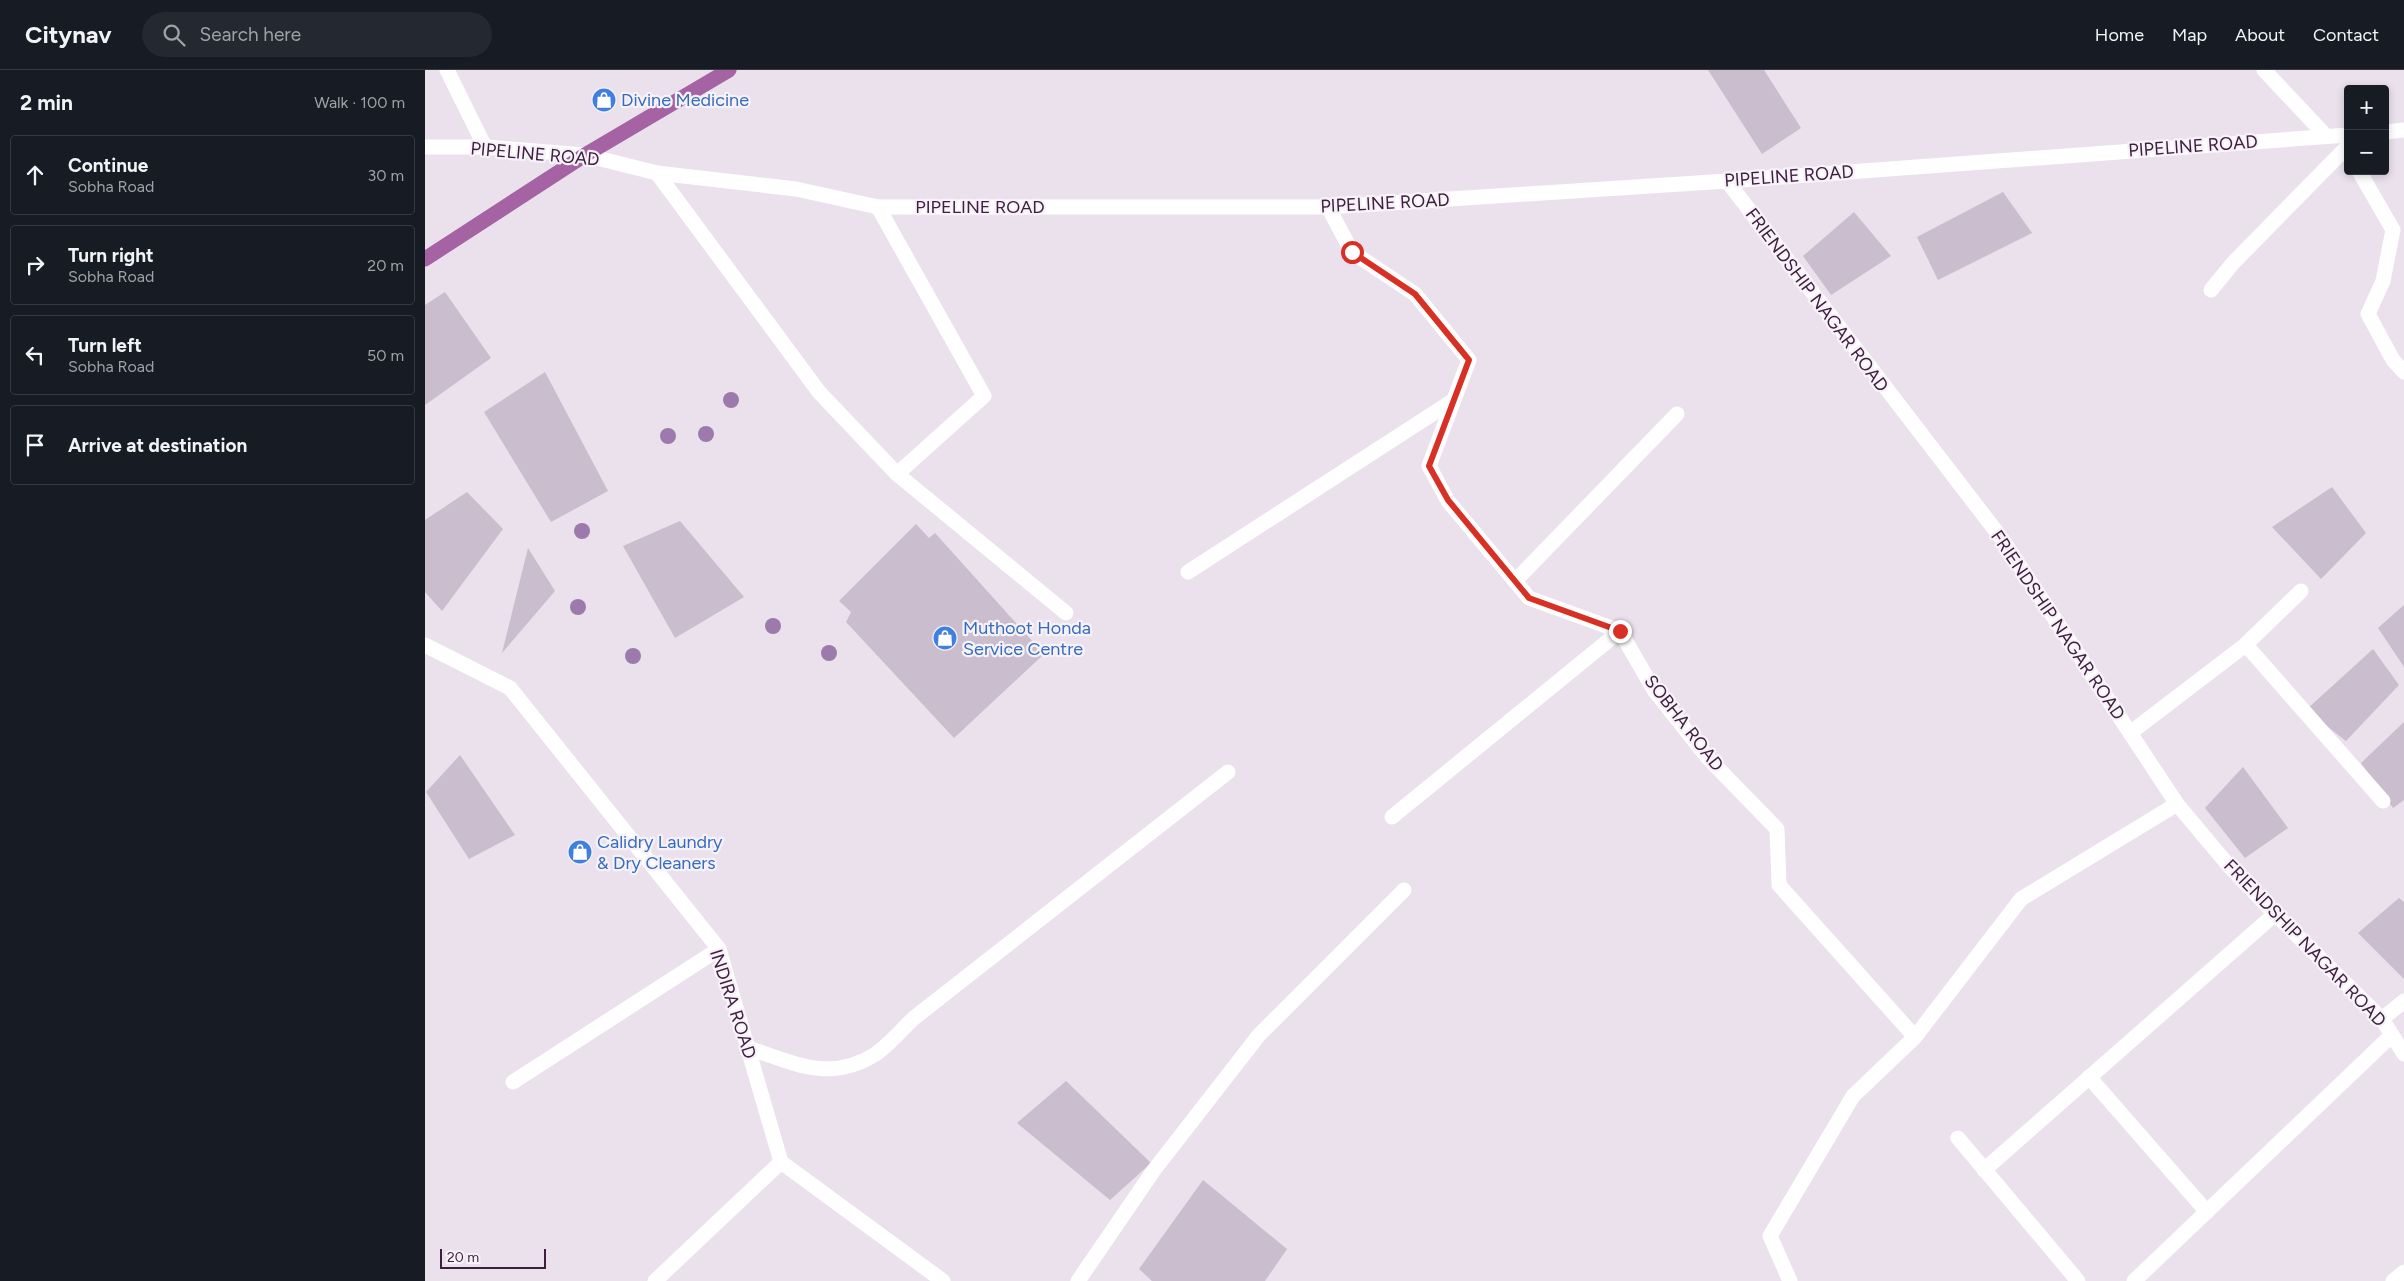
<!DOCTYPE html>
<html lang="en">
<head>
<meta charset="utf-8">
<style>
  body { margin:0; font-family:Figtree,sans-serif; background:#242831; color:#f1f3f6 }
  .controls { position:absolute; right:15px; top:15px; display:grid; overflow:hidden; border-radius:5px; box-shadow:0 2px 8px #0003 }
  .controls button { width:45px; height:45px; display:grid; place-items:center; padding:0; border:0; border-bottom:1px solid #363941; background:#171b24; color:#f1f3f6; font:25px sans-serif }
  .scale { position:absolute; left:15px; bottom:12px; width:106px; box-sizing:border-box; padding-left:5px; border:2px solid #3e203e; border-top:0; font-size:14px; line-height:18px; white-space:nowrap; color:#3e203e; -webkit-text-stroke:4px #f7f2f9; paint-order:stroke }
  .stop { position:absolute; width:15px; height:15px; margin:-11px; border:4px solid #d93025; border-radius:50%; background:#fff }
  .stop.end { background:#d93025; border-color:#fff; box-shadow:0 1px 5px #0008 }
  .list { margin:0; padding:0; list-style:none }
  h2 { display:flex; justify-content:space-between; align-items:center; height:65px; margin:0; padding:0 20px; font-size:21px }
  h2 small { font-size:16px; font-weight:400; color:#9ea1a6 }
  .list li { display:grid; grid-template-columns:32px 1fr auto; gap:15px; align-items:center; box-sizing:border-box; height:80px; margin:0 10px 10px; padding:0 10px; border:1px solid #363941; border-radius:5px }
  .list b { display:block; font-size:19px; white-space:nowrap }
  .list p { margin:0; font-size:16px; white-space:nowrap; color:#9ea1a6 }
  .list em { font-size:16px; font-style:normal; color:#9ea1a6 }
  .icon { flex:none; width:28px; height:28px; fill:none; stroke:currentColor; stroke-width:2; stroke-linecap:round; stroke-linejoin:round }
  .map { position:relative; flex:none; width:1979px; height:1211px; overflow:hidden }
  header { display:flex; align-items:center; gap:30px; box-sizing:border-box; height:70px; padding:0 25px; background:#171b24; border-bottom:1px solid #363941 }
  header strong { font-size:24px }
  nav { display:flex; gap:28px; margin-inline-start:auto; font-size:18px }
  .search { width:350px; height:45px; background:#242831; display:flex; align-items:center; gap:12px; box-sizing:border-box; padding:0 18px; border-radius:28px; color:#9ea1a6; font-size:19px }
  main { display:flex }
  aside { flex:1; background:#171b24 }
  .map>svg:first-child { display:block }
</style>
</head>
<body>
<header>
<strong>Citynav</strong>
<div class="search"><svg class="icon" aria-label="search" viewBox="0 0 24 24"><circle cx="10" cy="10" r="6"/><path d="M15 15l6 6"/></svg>Search here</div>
<nav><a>Home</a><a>Map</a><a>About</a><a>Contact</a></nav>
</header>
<main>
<aside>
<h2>2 min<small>Walk · 100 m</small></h2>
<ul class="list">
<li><svg class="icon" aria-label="ahead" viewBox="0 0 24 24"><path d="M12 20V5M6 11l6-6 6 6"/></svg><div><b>Continue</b><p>Sobha Road</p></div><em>30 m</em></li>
<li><svg class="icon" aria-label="right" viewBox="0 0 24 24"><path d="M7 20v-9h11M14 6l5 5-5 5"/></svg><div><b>Turn right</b><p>Sobha Road</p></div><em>20 m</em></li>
<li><svg class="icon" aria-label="left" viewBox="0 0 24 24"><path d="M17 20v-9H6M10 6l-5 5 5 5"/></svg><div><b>Turn left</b><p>Sobha Road</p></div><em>50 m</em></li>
<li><svg class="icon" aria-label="arrive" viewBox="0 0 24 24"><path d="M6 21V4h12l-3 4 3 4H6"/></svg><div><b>Arrive at destination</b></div></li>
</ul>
</aside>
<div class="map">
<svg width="1979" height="1211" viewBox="0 0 1979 1211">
  <rect width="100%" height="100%" fill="#eae1ec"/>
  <g fill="#cabdcd">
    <polygon points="1283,0 1339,0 1376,58 1337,84"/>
    <polygon points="1578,122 1607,163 1513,210 1492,167"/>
    <polygon points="1429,142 1466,186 1406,225 1378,186"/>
    <polygon points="20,222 66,288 0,335 0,235"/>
    <polygon points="120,302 183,421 126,452 59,342"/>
    <polygon points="1907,417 1941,463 1896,509 1847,457"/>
    <polygon points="42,422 78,459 17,541 0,522 0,450"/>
    <polygon points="255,451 319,527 250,568 198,476"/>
    <polygon points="491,454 504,468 510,463 619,584 529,668 421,552 426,542 414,531"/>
    <polygon points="103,478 130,521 77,583"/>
    <polygon points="1979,535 1979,597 1953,558"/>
    <polygon points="1948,579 1974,615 1921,671 1881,640"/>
    <polygon points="1979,652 1979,730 1968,738 1936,693"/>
    <polygon points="35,685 90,765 44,789 1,722"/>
    <polygon points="1818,697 1863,758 1820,788 1780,738"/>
    <polygon points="157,771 165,783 152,792 145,780"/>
    <polygon points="1974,828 1979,832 1979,909 1933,863"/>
    <polygon points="641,1011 726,1093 685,1130 592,1053"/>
    <polygon points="778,1110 862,1179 840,1211 727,1211 714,1199"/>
  </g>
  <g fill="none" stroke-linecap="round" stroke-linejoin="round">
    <g stroke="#fff" stroke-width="15">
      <polyline points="22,0 60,77"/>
      <polyline points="1839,0 1901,66"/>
      <polyline points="1960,62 1979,60"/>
      <polyline points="0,77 60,77 160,85 232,103 371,119 453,137 903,137 1302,111 1923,65"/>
      <polyline points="1934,101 1968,160 1958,211 1943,244 1968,290 1979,302"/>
      <polyline points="232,103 394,322 472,404"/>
      <polyline points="1302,111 1577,469 1752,734 1804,796 1850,844 1957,949 1979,984"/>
      <polyline points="453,137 559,326 472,404 641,543"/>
      <polyline points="903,137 927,182 990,224 1044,290 1004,396 1023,431 1104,528 1195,561 1229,620 1283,688 1352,759 1354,815 1490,967"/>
      <polyline points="1786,220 1808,193 1921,78"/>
      <polyline points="763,502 1029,330"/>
      <polyline points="1090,511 1252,344"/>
      <polyline points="0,575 85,618 294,879 356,1092 518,1211"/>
      <polyline points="1821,575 1958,731"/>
      <polyline points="1705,663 1819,576 1876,521"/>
      <polyline points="967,747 1195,561"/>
      <polyline points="1957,949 1979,931"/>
      <path d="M323,978C367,992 404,1013 449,985C463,976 476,960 489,948L803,702"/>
      <polyline points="1664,1007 1782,1142"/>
      <polyline points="88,1012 294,879"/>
      <polyline points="1533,1068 1653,1211"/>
      <polyline points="1559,1100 1850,844"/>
      <polyline points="230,1211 356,1092"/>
      <polyline points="653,1211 729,1100 834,965 979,820"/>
      <polyline points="1365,1211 1345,1166 1428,1026 1490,967 1596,829 1752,734"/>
      <polyline points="1709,1211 1967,965"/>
      <polyline points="1968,1211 1979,1202"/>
    </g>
    <polyline stroke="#a563a4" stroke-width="15" points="0,189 160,85 304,0"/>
  </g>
  <g fill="#9c7bac">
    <circle cx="306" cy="330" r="8"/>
    <circle cx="281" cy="364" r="8"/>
    <circle cx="243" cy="366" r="8"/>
    <circle cx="157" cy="461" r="8"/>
    <circle cx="153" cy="537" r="8"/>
    <circle cx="348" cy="556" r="8"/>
    <circle cx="404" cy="583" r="8"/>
    <circle cx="208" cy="586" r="8"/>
  </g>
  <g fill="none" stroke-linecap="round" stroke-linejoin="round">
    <polyline stroke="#d93025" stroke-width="6" points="927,182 990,224 1044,290 1004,396 1023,430 1104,528 1195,561"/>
  </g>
  <defs>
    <symbol id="shop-disc" viewBox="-11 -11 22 22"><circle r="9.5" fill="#3f7fe0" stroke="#f7f2f9"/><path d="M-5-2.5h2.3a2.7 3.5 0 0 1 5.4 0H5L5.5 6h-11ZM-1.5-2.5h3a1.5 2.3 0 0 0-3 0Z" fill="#fff"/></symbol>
  </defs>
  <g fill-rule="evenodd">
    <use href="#shop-disc" x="165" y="16" width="28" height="28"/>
    <use href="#shop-disc" x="506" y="554" width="28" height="28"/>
    <use href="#shop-disc" x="141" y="768" width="28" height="28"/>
  </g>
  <g text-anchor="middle" stroke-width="4.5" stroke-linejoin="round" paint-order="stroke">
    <g font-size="18" fill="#366cbe" stroke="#f7f2f9" text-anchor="start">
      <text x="196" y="36">Divine Medicine</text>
      <text x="538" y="564">Muthoot Honda<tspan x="538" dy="21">Service Centre</tspan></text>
      <text x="172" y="778">Calidry Laundry<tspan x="172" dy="21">&amp; Dry Cleaners</tspan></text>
    </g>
    <g font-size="18" fill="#3e203e" stroke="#f7f2f9">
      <text transform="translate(1768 76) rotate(-4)" y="6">PIPELINE ROAD</text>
      <text transform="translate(110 84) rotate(5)" y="6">PIPELINE ROAD</text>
      <text transform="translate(1364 106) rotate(-4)" y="6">PIPELINE ROAD</text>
      <text transform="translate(960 133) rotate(-3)" y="6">PIPELINE ROAD</text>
      <text x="555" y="143">PIPELINE ROAD</text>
      <text transform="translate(1392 230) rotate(53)" y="6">FRIENDSHIP NAGAR ROAD</text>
      <text transform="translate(1633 555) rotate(56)" y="6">FRIENDSHIP NAGAR ROAD</text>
      <text transform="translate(1259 653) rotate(52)" y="6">SOBHA ROAD</text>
      <text transform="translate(1880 873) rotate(46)" y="6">FRIENDSHIP NAGAR ROAD</text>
      <text transform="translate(308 934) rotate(72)" y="6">INDIRA ROAD</text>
    </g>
  </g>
</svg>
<div class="controls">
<button>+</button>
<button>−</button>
</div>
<div class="scale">20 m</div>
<div class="stop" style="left:927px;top:182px"></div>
<div class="stop end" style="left:1195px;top:561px"></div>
</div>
</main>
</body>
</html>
